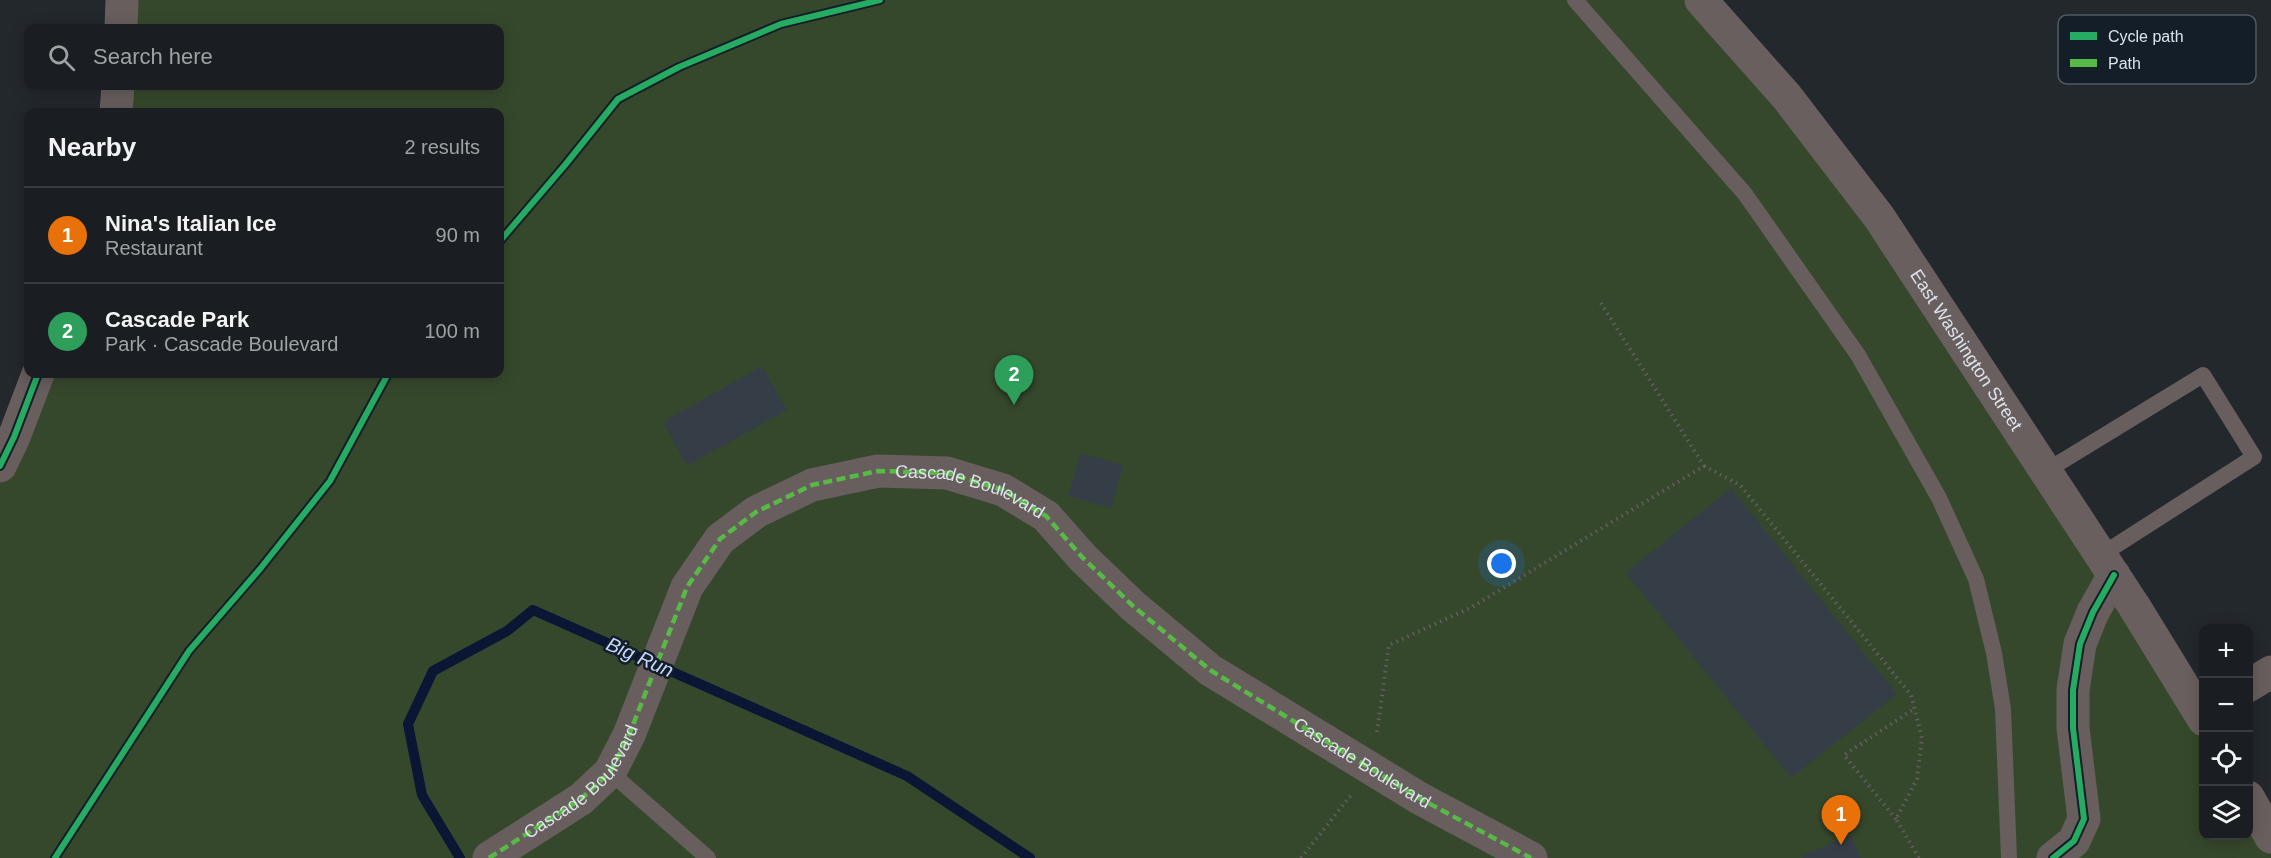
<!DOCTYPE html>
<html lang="en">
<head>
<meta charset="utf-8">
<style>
  body { margin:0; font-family:Helvetica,sans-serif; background:#272b2f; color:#f1f3f6 }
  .controls { position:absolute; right:18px; bottom:18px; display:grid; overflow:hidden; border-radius:12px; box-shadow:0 3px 15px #0003 }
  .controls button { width:54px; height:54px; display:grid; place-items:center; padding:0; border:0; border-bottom:2px solid #383c40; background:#1a1e22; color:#f1f3f6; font:30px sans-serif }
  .you { position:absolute; left:1502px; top:564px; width:21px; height:21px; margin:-15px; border:4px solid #fff; border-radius:50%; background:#1a73e8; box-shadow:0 0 0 9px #1a73e833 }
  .badge { display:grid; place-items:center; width:39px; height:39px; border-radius:50%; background:#b45309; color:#fff; font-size:20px; font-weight:700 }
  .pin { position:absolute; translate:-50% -50px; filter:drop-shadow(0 2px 3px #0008) }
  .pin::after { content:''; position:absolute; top:32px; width:21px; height:18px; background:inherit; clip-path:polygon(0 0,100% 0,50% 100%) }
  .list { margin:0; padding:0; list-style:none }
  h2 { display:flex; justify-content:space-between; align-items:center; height:78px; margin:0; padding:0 24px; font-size:26px }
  h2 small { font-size:20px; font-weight:400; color:#9fa2a5 }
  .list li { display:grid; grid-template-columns:39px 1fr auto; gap:18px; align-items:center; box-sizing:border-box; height:96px; padding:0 24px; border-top:2px solid #383c40 }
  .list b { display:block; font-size:22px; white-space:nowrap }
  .list p { margin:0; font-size:20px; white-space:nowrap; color:#9fa2a5 }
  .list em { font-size:20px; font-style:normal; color:#9fa2a5 }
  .icon { flex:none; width:33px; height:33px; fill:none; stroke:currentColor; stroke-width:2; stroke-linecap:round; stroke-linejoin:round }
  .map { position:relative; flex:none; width:2271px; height:858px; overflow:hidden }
  .search { position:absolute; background:#1a1e22; box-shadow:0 3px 15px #0003; left:24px; top:24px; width:480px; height:66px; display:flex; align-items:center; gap:15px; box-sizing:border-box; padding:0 21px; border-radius:12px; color:#9fa2a5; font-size:22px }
  .panel { position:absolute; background:#1a1e22; box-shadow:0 3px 15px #0003; left:24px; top:108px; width:480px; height:270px; border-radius:12px }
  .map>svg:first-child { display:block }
</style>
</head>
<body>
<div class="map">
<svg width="2271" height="858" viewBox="0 0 2271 858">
  <rect width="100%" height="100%" fill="#23282d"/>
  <polygon fill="#36482c" points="122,0 1701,0 1787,97 2204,720 2204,836 2248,836 2249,797 2271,837 2271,858 0,858 0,466 38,374 500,374 500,112 116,112 118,86 500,86 500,28 121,28"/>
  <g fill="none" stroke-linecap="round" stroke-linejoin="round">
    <polyline stroke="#0a1634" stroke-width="10" points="460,858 422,795 408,724 433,671 507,631 533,610 907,776 1030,858"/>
  </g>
  <g fill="#353e47">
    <polygon points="762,366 787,410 687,466 663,422"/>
    <polygon points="1080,453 1123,465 1111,508 1068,496"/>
    <polygon points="1731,488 1897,694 1791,778 1626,573"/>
    <polygon points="1851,835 1861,858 1802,858 1801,856"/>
  </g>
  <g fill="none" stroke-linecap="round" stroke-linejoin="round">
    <g stroke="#625e5f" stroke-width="4" stroke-dasharray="1.5 4.5" stroke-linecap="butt">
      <polyline points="1704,466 1740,485 1911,695 1922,738 1917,779 1896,819 1919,858"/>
      <polyline points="1377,732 1389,645 1472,607 1704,466 1599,300"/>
      <polyline points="1896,819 1844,755 1914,709"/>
      <polyline points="1301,858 1351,795"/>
    </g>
    <g stroke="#675e5d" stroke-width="16">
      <polyline points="1575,0 1745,194 1858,355 1939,498 1976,579 1994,653 2003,709 2009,858"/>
      <polyline points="2046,471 2203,375 2254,457 2101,555"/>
      <polyline points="610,772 708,858"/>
    </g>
    <g stroke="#675e5d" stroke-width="33">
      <polyline points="121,28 122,0"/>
      <polyline points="116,112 118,86"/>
      <polyline points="0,466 14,437 38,374"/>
      <polyline points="2248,686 2271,672"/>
      <path id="s1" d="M489,858L581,799L610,772L629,735L687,587L720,539L756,512L812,485L878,471L947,473L1003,490L1046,516L1083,558L1133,606L1210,670L1419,798L1531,858"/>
      <polyline points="2053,858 2074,841 2084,819 2073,728 2073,690 2080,644 2093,612 2114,575"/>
    </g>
    <g stroke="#695f5f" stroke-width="33">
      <path id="s2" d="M1701,0L1787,97L1879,217L2134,606L2204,720"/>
      <polyline points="2248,797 2271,837"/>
    </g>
    <polyline stroke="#58b947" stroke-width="4.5" stroke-dasharray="9 4.5" stroke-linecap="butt" points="489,858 581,799 610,772 629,735 687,587 720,539 756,512 812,485 878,471 947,473 1003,490 1046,516 1083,558 1133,606 1210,670 1419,798 1531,858"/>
    <defs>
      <g id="cycleway">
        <polyline points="500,241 565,165 618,99 679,67 781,24 880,0"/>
        <polyline points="0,466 14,437 38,374"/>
        <polyline points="55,858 189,651 260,569 330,481 388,374"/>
        <polyline points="2053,858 2074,841 2084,819 2073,728 2073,690 2080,644 2093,612 2114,575"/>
      </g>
    </defs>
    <use href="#cycleway" stroke="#141e28" stroke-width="10"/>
    <use href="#cycleway" stroke="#26ab63" stroke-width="6"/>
  </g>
  <g text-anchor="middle" stroke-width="5" stroke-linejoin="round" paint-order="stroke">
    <g font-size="18" fill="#dce3ea" stroke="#141e28">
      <text dy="6" stroke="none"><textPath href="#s2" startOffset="440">East Washington Street</textPath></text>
      <text dy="6" stroke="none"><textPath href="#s1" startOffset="678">Cascade Boulevard</textPath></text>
      <text dy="6" stroke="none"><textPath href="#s1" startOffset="1164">Cascade Boulevard</textPath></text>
      <text dy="6" stroke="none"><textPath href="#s1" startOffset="122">Cascade Boulevard</textPath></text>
    </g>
    <g font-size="20" font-style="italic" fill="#c4d7fe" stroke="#141e28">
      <text transform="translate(640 657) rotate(24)" y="7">Big Run</text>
    </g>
  </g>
  <rect x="2058" y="15" width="198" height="69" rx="9" fill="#141e28" stroke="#505962" stroke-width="1.5"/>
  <rect x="2070" y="32" width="27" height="8" fill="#26ab63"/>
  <rect x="2070" y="59" width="27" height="8" fill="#58b947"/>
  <g font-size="16" fill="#dce3ea">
    <text x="2108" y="42">Cycle path</text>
    <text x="2108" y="69">Path</text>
  </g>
</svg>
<div class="controls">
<button>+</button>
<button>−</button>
<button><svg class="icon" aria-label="locate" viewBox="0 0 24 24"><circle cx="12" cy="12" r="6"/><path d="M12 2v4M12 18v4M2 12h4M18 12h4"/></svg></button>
<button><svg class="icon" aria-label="layers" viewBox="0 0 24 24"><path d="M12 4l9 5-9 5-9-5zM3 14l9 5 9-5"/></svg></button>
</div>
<div class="you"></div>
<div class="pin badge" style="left:1841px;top:845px;background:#e8710a">1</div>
<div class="pin badge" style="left:1014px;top:405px;background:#2e9e5b">2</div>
<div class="search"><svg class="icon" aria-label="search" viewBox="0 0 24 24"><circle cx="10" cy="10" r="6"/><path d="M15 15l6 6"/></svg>Search here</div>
<section class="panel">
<h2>Nearby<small>2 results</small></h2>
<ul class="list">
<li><span class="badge" style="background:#e8710a">1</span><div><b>Nina's Italian Ice</b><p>Restaurant</p></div><em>90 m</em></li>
<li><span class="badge" style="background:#2e9e5b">2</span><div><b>Cascade Park</b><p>Park · Cascade Boulevard</p></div><em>100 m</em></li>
</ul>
</section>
</div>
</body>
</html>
